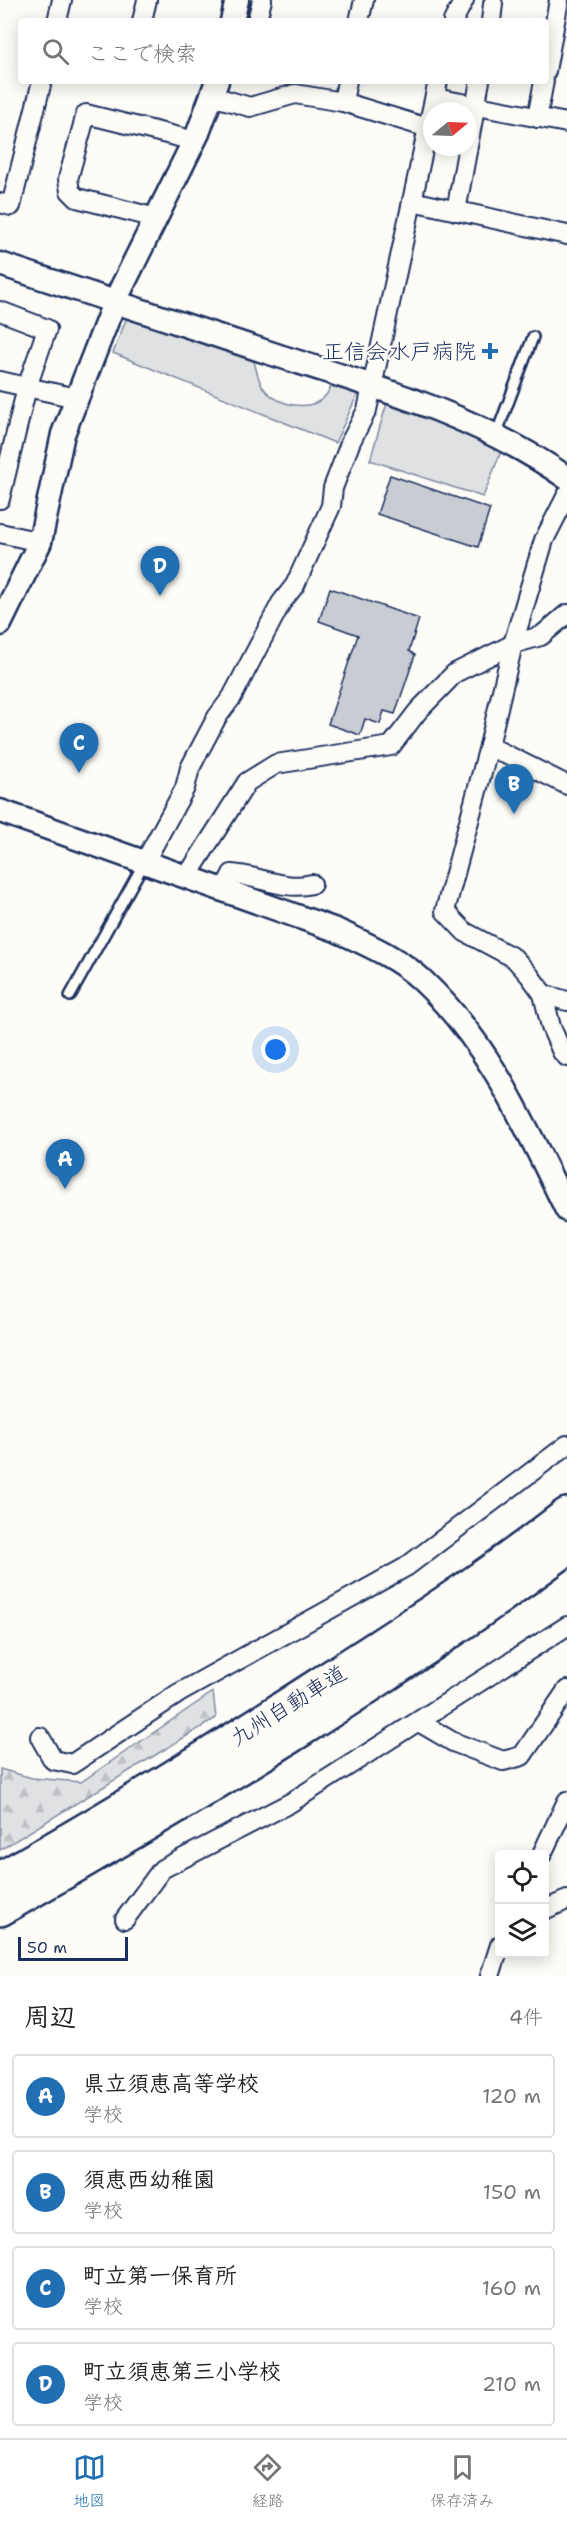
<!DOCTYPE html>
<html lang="ja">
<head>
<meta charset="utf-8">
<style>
  body { margin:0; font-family:"Shantell Sans","Klee One",sans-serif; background:#f6f6f6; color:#202124 }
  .controls { position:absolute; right:18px; bottom:18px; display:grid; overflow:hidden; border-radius:6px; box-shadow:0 3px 15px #0003 }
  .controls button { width:54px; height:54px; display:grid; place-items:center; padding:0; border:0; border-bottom:2px solid #e0e0e0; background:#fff; color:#202124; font:30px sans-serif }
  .compass { position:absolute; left:423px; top:102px; width:54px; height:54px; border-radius:50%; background:#fff; box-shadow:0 3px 15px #0003; rotate:71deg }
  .scale { position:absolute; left:18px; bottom:15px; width:110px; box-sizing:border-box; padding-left:6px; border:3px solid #1b2f5e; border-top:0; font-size:16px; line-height:21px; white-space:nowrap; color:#1b2f5e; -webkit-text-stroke:4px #fdfcf7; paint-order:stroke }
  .you { position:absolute; left:276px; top:1050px; width:21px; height:21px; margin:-15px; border:4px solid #fff; border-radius:50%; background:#1a73e8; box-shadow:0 0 0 9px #1a73e833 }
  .badge { display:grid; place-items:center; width:39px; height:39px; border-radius:50%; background:#1f6fb2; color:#fff; font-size:20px; font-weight:700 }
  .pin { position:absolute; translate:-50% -50px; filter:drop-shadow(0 2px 3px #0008) }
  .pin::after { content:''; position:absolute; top:32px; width:21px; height:18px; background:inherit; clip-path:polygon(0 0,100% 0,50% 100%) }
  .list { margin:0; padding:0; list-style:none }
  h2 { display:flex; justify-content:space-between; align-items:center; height:78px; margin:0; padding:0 24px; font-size:26px }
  h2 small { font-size:20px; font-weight:400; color:#757577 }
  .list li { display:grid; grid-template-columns:39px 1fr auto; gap:18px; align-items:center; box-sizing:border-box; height:84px; margin:0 12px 12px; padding:0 12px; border:2px solid #e0e0e0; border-radius:6px }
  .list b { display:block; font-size:22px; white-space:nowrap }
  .list p { margin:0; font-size:20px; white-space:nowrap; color:#757577 }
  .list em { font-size:20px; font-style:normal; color:#757577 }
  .icon { flex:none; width:33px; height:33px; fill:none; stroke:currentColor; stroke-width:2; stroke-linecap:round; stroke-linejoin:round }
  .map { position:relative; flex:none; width:567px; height:1976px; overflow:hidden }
  .search { position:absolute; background:#fff; box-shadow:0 3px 15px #0003; left:18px; right:18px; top:18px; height:66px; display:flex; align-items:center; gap:15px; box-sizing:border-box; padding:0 21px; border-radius:6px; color:#757577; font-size:22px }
  .sheet { height:462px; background:#fff }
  nav { display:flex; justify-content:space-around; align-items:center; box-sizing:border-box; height:84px; border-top:2px solid #e0e0e0; background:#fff; font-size:16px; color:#757577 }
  nav a { display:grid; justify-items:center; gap:3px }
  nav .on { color:#1f6fb2 }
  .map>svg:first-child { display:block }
</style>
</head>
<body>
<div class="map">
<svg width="567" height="1976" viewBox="0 0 567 1976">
  <defs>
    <pattern id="forest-firs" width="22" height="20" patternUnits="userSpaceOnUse" patternTransform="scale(1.5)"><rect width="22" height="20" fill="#e0e1e3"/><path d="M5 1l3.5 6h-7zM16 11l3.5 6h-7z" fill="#c0c1c5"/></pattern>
  </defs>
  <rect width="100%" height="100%" fill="#fdfcf7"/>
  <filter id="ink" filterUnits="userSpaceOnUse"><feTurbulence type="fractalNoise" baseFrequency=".0167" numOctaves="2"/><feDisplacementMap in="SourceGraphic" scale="12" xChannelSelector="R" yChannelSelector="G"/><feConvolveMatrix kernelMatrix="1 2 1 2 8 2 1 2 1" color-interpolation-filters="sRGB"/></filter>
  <g filter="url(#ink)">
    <polygon fill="url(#forest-firs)" stroke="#7e88a0" stroke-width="1.5" points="213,1692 216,1718 0,1850 0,1769 32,1778 81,1782"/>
    <g fill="#e0e1e3" stroke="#7e88a0" stroke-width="1.5">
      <path d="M127,317L253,359C256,367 258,379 262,386C274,405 311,414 326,395C329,391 331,386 333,382L360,389L335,443L113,353Z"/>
      <polygon points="387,403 447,422 502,449 483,497 370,460"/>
    </g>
    <g fill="#c9ccd3" stroke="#1b2f5e" stroke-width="1.5">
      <polygon points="390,475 490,509 478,547 377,514"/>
      <polygon points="330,588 419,619 409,651 415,655 395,714 384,711 380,724 365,719 360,735 328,724 358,635 319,621"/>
    </g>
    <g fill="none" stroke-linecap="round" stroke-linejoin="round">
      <defs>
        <g id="service">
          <polyline points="496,435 533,337"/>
          <polyline points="70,996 144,863"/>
        </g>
        <g id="minor">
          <polyline points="57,21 62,0"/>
          <polyline points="142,21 147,0"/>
          <polyline points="257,21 262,0"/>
          <polyline points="359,21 364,0"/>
          <polyline points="453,21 464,0"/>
          <polyline points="491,21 493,4"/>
          <polyline points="546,71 559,0"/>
          <polyline points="212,96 250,107 295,94 343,102 428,128"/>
          <polyline points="435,98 567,123"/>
          <polyline points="343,102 347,81"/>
          <polyline points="537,118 544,81"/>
          <polyline points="412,201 567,235"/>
          <polyline points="0,203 11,206 42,81"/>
          <polyline points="456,211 480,81"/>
          <polyline points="156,218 77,198 70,191 68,179 86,114 195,141"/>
          <polyline points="0,311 47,329 27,387 0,499"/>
          <polyline points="0,381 76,398"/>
          <polyline points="567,495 544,540 513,644 489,746 445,911 465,932 514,958 530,976 543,994 551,1027 562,1052 567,1057"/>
          <polyline points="0,533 40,542"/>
          <polyline points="489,746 567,785"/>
          <polyline points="144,863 185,788 190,768 217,717 232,697 281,603 295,585 331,506 333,488 351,441 367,410 438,81"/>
          <polyline points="186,878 247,782 276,764 391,746 418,711 455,673 513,644 541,636 567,614"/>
          <path d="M224,890L232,874C260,876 284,891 312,884"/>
          <polyline points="543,994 567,1001"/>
          <polyline points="419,1722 453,1742 503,1761 522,1756 567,1690"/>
          <polyline points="40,1737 53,1760 72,1764 179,1693 406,1567 567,1445"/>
          <polyline points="542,1854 567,1801"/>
          <polyline points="544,1910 567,1900"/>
          <polyline points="125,1919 162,1869 290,1803 567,1626"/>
          <polyline points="490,1976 500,1945"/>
        </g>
        <g id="tertiary">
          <polyline points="232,21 237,0"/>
          <path d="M0,264C92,295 184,325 276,355C377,387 479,416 567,478"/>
          <polyline points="0,624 40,542 63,434 114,303 198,133 217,81"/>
          <path d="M0,811L336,930C366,944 399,958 423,981C491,1045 526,1128 567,1210"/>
        </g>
        <g id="motorway">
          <path d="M0,1879C109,1819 214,1753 319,1685C403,1631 488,1577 567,1515"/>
          <path d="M0,1909C194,1798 387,1682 567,1548"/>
        </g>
      </defs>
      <use href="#service" stroke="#1b2f5e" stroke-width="14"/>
      <use href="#minor" stroke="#1b2f5e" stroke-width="22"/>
      <use href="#tertiary" stroke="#1b2f5e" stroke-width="27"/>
      <use href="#motorway" stroke="#1b2f5e" stroke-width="38"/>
      <use href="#service" stroke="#fdfcf7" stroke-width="9"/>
      <use href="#minor" stroke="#fdfcf7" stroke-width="18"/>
      <use href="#tertiary" stroke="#fdfcf7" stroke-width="22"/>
      <use href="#motorway" stroke="#fdfcf7" stroke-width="33"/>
    </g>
  </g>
  <path fill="#1f6fb2" stroke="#fdfcf7" stroke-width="2" d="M487 342h6v6h6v6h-6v6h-6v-6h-6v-6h6z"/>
  <g text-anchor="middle" stroke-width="4.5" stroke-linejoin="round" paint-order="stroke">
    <g font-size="22" fill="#1b2f5e" stroke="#fdfcf7" text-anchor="end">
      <text x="476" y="359">正信会水戸病院</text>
    </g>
    <g font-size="22" fill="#1b2f5e" stroke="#fdfcf7">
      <text transform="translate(288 1705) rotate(-32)" y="8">九州自動車道</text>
    </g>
  </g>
</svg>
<div class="controls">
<button><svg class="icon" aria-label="locate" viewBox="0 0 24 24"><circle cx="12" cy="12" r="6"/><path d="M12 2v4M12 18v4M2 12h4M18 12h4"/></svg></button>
<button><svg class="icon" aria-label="layers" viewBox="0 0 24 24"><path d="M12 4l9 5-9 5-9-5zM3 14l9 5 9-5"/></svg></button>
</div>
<svg class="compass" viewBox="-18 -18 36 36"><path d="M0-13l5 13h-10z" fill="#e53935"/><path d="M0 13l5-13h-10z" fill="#757577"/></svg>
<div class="scale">50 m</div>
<div class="you"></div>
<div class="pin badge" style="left:65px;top:1189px">A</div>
<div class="pin badge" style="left:514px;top:814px">B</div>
<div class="pin badge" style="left:79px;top:773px">C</div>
<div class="pin badge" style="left:160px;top:596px">D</div>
<div class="search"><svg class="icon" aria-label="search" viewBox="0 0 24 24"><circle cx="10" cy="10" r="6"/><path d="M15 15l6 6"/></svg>ここで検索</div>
</div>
<section class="sheet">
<h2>周辺<small>4件</small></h2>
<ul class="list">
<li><span class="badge">A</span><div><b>県立須恵高等学校</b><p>学校</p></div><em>120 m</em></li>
<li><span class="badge">B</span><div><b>須恵西幼稚園</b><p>学校</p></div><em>150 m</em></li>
<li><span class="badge">C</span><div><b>町立第一保育所</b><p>学校</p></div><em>160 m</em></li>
<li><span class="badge">D</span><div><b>町立須恵第三小学校</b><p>学校</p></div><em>210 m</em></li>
</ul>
</section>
<nav>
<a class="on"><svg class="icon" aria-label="map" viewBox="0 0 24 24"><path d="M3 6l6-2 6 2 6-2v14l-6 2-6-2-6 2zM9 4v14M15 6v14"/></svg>地図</a>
<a><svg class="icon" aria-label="directions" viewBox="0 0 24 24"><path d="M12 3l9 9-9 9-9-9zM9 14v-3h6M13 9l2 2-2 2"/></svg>経路</a>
<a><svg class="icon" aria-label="saved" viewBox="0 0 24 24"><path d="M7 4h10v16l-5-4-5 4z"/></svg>保存済み</a>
</nav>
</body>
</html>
